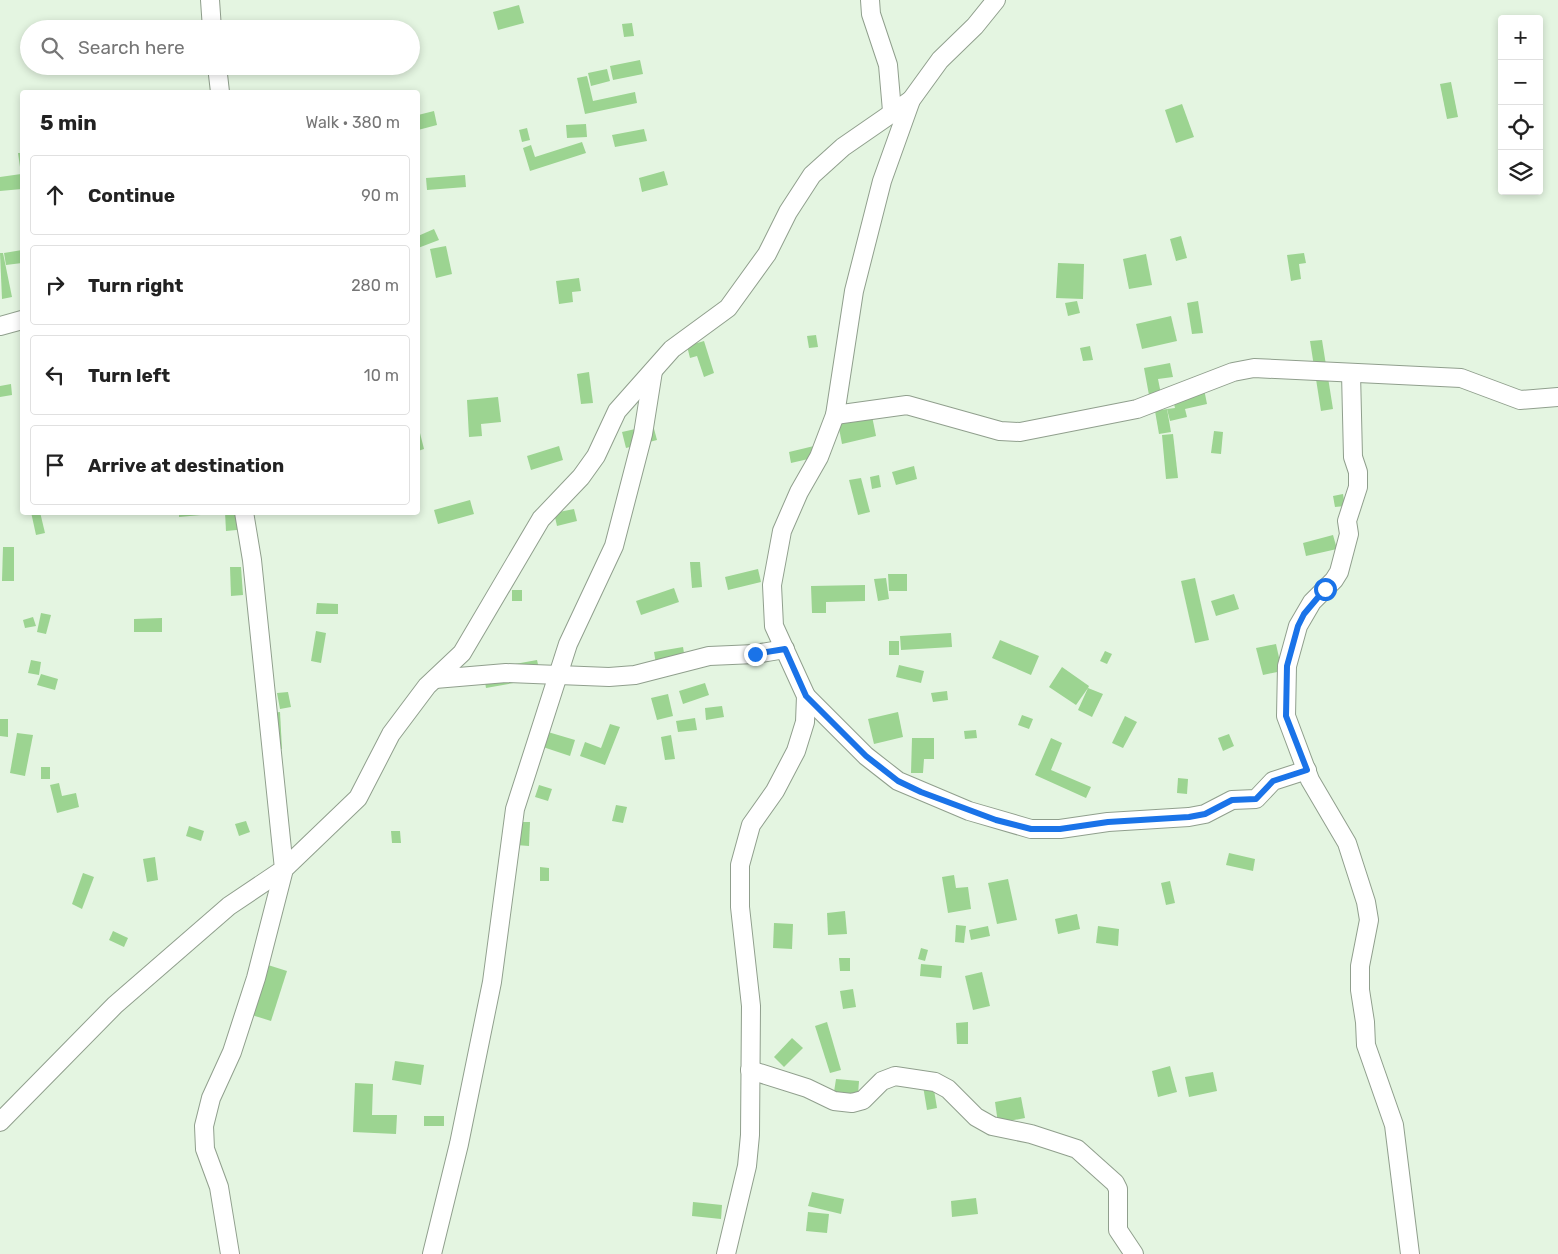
<!DOCTYPE html>
<html lang="en">
<head>
<meta charset="utf-8">
<style>
  body { margin:0; font-family:Rubik,sans-serif; background:#f2f2f2; color:#222 }
  .controls { position:absolute; right:15px; top:15px; display:grid; overflow:hidden; border-radius:5px; box-shadow:0 2px 8px #0003 }
  .controls button { width:45px; height:45px; display:grid; place-items:center; padding:0; border:0; border-bottom:1px solid #e0e0e0; background:#fff; color:#222; font:25px sans-serif }
  .stop { position:absolute; width:15px; height:15px; margin:-11px; border:4px solid #1a73e8; border-radius:50%; background:#fff }
  .stop.end { background:#1a73e8; border-color:#fff; box-shadow:0 1px 5px #0008 }
  .list { margin:0; padding:0; list-style:none }
  h2 { display:flex; justify-content:space-between; align-items:center; height:65px; margin:0; padding:0 20px; font-size:21px }
  h2 small { font-size:16px; font-weight:400; color:#767676 }
  .list li { display:grid; grid-template-columns:32px 1fr auto; gap:15px; align-items:center; box-sizing:border-box; height:80px; margin:0 10px 10px; padding:0 10px; border:1px solid #e0e0e0; border-radius:5px }
  .list b { display:block; font-size:19px; white-space:nowrap }
  .list em { font-size:16px; font-style:normal; color:#767676 }
  .icon { flex:none; width:28px; height:28px; fill:none; stroke:currentColor; stroke-width:2; stroke-linecap:round; stroke-linejoin:round }
  .map { position:relative; flex:none; width:1558px; height:1254px; overflow:hidden }
  .search { position:absolute; background:#fff; box-shadow:0 2px 8px #0003; left:20px; top:20px; width:400px; height:55px; display:flex; align-items:center; gap:12px; box-sizing:border-box; padding:0 18px; border-radius:28px; color:#767676; font-size:19px }
  .panel { position:absolute; background:#fff; box-shadow:0 2px 8px #0003; left:20px; top:90px; width:400px; height:425px; border-radius:5px }
  .map>svg:first-child { display:block }
</style>
</head>
<body>
<div class="map">
<svg width="1558" height="1254" viewBox="0 0 1558 1254">
  <rect width="100%" height="100%" fill="#e4f5e1"/>
  <g fill="#9cd491">
    <polygon points="519,5 524,23 498,30 493,12"/>
    <polygon points="632,23 634,36 624,37 622,24"/>
    <polygon points="640,60 643,74 613,80 610,66"/>
    <polygon points="607,69 610,81 591,86 588,73"/>
    <polygon points="587,76 593,101 635,92 637,103 585,114 577,78"/>
    <polygon points="1451,82 1458,117 1447,119 1440,84"/>
    <polygon points="1182,104 1194,137 1176,143 1165,110"/>
    <polygon points="434,111 437,125 418,130 418,115"/>
    <polygon points="586,124 587,137 567,138 566,125"/>
    <polygon points="527,128 530,140 522,142 519,130"/>
    <polygon points="644,129 647,141 615,147 612,135"/>
    <polygon points="582,142 586,153 530,171 523,148 531,145 535,157"/>
    <polygon points="18,153 22,153 22,189 0,191 0,177 21,174"/>
    <polygon points="664,171 668,185 642,192 639,178"/>
    <polygon points="465,175 466,187 427,190 426,178"/>
    <polygon points="434,229 439,240 418,248 418,236"/>
    <polygon points="1181,236 1187,258 1176,261 1170,239"/>
    <polygon points="446,246 452,274 436,278 430,249"/>
    <polygon points="22,250 22,263 6,265 4,253"/>
    <polygon points="0,253 3,253 12,297 2,299"/>
    <polygon points="1304,253 1306,263 1299,264 1301,279 1291,281 1287,255"/>
    <polygon points="1146,254 1152,285 1129,289 1123,259"/>
    <polygon points="1058,263 1084,264 1083,299 1056,298"/>
    <polygon points="579,278 581,291 572,292 573,302 559,304 556,281"/>
    <polygon points="1077,301 1080,313 1068,316 1065,303"/>
    <polygon points="1198,301 1203,333 1192,334 1187,303"/>
    <polygon points="1171,316 1177,341 1142,349 1136,324"/>
    <polygon points="816,335 818,347 809,348 807,336"/>
    <polygon points="1322,340 1333,409 1321,411 1310,341"/>
    <polygon points="704,341 714,373 704,377 697,356 690,358 687,346"/>
    <polygon points="1090,346 1093,360 1083,361 1080,348"/>
    <polygon points="1170,363 1173,377 1158,379 1163,404 1151,406 1144,368"/>
    <polygon points="589,372 593,403 581,404 577,374"/>
    <polygon points="11,384 12,395 0,397 0,386"/>
    <polygon points="1204,389 1207,404 1185,409 1187,417 1170,421 1167,409 1175,408 1172,396"/>
    <polygon points="498,397 501,422 481,424 482,436 469,437 467,400"/>
    <polygon points="1167,409 1171,432 1159,434 1155,411"/>
    <polygon points="872,416 876,436 842,444 838,423"/>
    <polygon points="653,425 657,440 626,448 622,432"/>
    <polygon points="419,429 424,449 418,451 418,430"/>
    <polygon points="1214,431 1223,432 1221,454 1211,453"/>
    <polygon points="1173,434 1178,478 1166,479 1162,435"/>
    <polygon points="559,446 563,460 531,470 527,456"/>
    <polygon points="814,446 817,457 791,463 789,452"/>
    <polygon points="914,466 917,479 896,485 892,472"/>
    <polygon points="879,475 881,487 872,489 870,477"/>
    <polygon points="861,478 870,512 858,515 849,480"/>
    <polygon points="1343,494 1345,506 1335,507 1333,496"/>
    <polygon points="470,500 474,514 438,524 434,510"/>
    <polygon points="574,509 577,521 557,526 554,513"/>
    <polygon points="31,512 40,512 45,533 36,535"/>
    <polygon points="179,512 201,512 201,515 179,517"/>
    <polygon points="225,512 245,512 247,529 226,531"/>
    <polygon points="1333,535 1337,549 1306,556 1303,543"/>
    <polygon points="3,547 14,547 14,581 2,581"/>
    <polygon points="690,562 700,562 702,587 692,588"/>
    <polygon points="230,567 241,567 243,595 231,596"/>
    <polygon points="758,569 761,582 728,590 725,577"/>
    <polygon points="888,574 907,574 907,591 889,591"/>
    <polygon points="886,578 889,599 878,601 874,579"/>
    <polygon points="1195,578 1209,640 1195,643 1181,581"/>
    <polygon points="865,585 865,601 826,602 826,613 812,613 811,586"/>
    <polygon points="674,588 679,602 641,615 636,601"/>
    <rect x="512" y="590" width="10" height="11"/>
    <polygon points="1234,594 1239,609 1216,616 1211,601"/>
    <polygon points="317,603 338,604 338,614 316,614"/>
    <polygon points="41,613 51,615 46,634 37,632"/>
    <polygon points="33,617 36,626 25,628 23,620"/>
    <polygon points="162,618 162,632 134,632 134,619"/>
    <polygon points="316,631 326,633 321,663 311,661"/>
    <polygon points="951,633 952,647 901,650 900,636"/>
    <polygon points="1000,640 1039,656 1031,675 992,658"/>
    <rect x="889" y="641" width="10" height="14"/>
    <polygon points="1276,644 1282,671 1263,675 1256,648"/>
    <polygon points="683,647 685,659 656,664 654,652"/>
    <polygon points="1105,651 1112,654 1107,664 1100,661"/>
    <polygon points="31,660 41,662 39,675 28,673"/>
    <polygon points="537,660 541,678 486,688 483,670"/>
    <polygon points="899,665 924,671 921,683 896,677"/>
    <polygon points="1062,667 1089,686 1088,688 1103,694 1092,717 1078,710 1088,688 1076,705 1049,687"/>
    <polygon points="41,674 58,679 55,690 37,685"/>
    <polygon points="705,683 709,695 683,704 679,691"/>
    <polygon points="947,691 948,700 933,702 931,693"/>
    <polygon points="288,692 291,707 280,709 277,693"/>
    <polygon points="668,694 673,716 657,720 651,698"/>
    <polygon points="722,706 724,717 706,720 705,708"/>
    <polygon points="280,712 282,749 273,749 271,713"/>
    <polygon points="898,712 903,737 874,744 868,719"/>
    <polygon points="1022,715 1033,719 1029,729 1018,725"/>
    <polygon points="1125,716 1137,722 1123,748 1112,743"/>
    <polygon points="695,718 697,730 678,732 676,721"/>
    <polygon points="0,719 8,719 8,737 0,736"/>
    <polygon points="610,724 620,727 605,765 580,756 585,742 601,748"/>
    <polygon points="976,730 977,738 965,739 964,731"/>
    <polygon points="548,732 575,740 570,756 543,747"/>
    <polygon points="17,733 33,735 25,776 10,773"/>
    <polygon points="1229,734 1234,746 1223,751 1218,738"/>
    <polygon points="671,735 675,759 665,760 661,737"/>
    <polygon points="912,738 934,738 934,759 924,759 923,773 911,773"/>
    <polygon points="1051,738 1062,743 1051,770 1091,787 1086,798 1035,775"/>
    <rect x="41" y="767" width="9" height="12"/>
    <polygon points="1178,778 1188,779 1187,794 1177,793"/>
    <polygon points="59,783 62,796 76,793 79,807 57,813 50,785"/>
    <polygon points="539,785 552,789 548,801 535,797"/>
    <polygon points="616,805 627,807 623,823 612,821"/>
    <polygon points="246,821 250,832 239,836 235,824"/>
    <polygon points="516,822 530,822 529,846 516,845"/>
    <polygon points="189,826 204,831 201,841 186,836"/>
    <polygon points="391,831 400,831 401,843 392,843"/>
    <polygon points="1229,853 1255,859 1253,871 1226,865"/>
    <polygon points="155,857 158,880 147,882 143,859"/>
    <polygon points="540,867 549,868 549,881 540,881"/>
    <polygon points="83,873 94,877 82,909 72,904"/>
    <polygon points="954,875 956,888 968,887 971,909 948,913 942,877"/>
    <polygon points="1008,879 1017,920 997,924 988,883"/>
    <polygon points="1170,881 1175,903 1166,905 1161,883"/>
    <polygon points="845,911 847,934 828,935 827,913"/>
    <polygon points="1077,914 1080,929 1058,934 1055,919"/>
    <polygon points="774,923 793,924 792,949 773,948"/>
    <polygon points="956,925 966,926 964,943 955,942"/>
    <polygon points="988,926 990,936 971,940 969,930"/>
    <polygon points="1098,926 1119,929 1118,946 1096,943"/>
    <polygon points="113,931 128,938 124,947 109,940"/>
    <polygon points="921,948 928,950 925,961 918,959"/>
    <polygon points="839,958 850,958 850,971 840,971"/>
    <polygon points="921,964 942,966 941,978 920,976"/>
    <polygon points="268,965 287,971 271,1021 252,1015"/>
    <polygon points="982,972 990,1006 973,1010 965,976"/>
    <polygon points="853,989 856,1007 843,1009 840,991"/>
    <polygon points="827,1022 841,1070 830,1073 815,1026"/>
    <polygon points="968,1022 968,1044 957,1044 956,1023"/>
    <polygon points="792,1038 803,1048 784,1067 774,1057"/>
    <polygon points="395,1061 424,1065 421,1085 392,1080"/>
    <polygon points="1170,1066 1177,1092 1158,1097 1152,1071"/>
    <polygon points="1213,1072 1217,1091 1189,1097 1185,1077"/>
    <polygon points="836,1079 859,1081 858,1095 834,1092"/>
    <polygon points="355,1083 373,1084 372,1115 397,1115 396,1134 353,1132"/>
    <polygon points="933,1084 937,1108 927,1110 923,1086"/>
    <polygon points="1021,1097 1025,1118 998,1123 995,1102"/>
    <rect x="424" y="1116" width="20" height="10"/>
    <polygon points="812,1192 844,1199 841,1214 808,1206"/>
    <polygon points="976,1198 978,1214 952,1217 951,1201"/>
    <polygon points="693,1202 722,1205 721,1219 692,1216"/>
    <polygon points="808,1212 829,1214 827,1233 806,1231"/>
  </g>
  <g fill="none" stroke-linecap="round" stroke-linejoin="round">
    <defs>
      <g id="minor">
        <polyline points="210,0 212,29"/>
        <polyline points="870,0 871,14 888,65 892,111"/>
        <polyline points="217,66 220,92"/>
        <polyline points="0,326 22,320"/>
        <polyline points="1351,373 1353,457 1358,472 1358,487 1347,521 1349,534 1339,572 1334,580 1312,602 1298,626 1287,666 1286,716 1310,780 1347,843 1366,902 1369,920 1360,966 1360,990 1365,1022 1366,1045 1394,1125 1410,1254"/>
        <polyline points="835,415 907,405 1000,431 1020,432 1137,409 1233,372 1254,368 1461,378 1520,400 1558,397"/>
        <polyline points="435,679 506,673 609,677 635,675 709,656 755,654 785,649"/>
        <polyline points="806,696 866,756 898,781 969,811 1031,829 1060,829 1108,822 1189,817 1205,814 1232,800 1256,799 1273,781 1307,770"/>
        <polyline points="750,1070 807,1088 834,1101 852,1103 863,1100 882,1081 895,1076 935,1082 948,1089 976,1117 992,1126 1031,1134 1077,1149 1115,1183 1118,1189 1118,1230 1134,1254"/>
        <polyline points="0,1122 115,1005 229,906 284,869 252,560 244,512"/>
        <polyline points="230,1254 219,1187 205,1149 204,1126 211,1098 232,1052 256,978 284,869 358,798 391,734 427,686 462,653 541,519 581,477 596,456 617,411 672,349 728,308 767,254 788,212 812,175 843,147 911,100"/>
        <polyline points="432,1254 459,1144 492,982 515,809 568,644 614,546 643,434 653,371"/>
        <polyline points="726,1254 747,1166 750,1135 751,1006 740,907 740,865 751,825 775,791 796,751 805,722 806,696 774,626 772,585 782,531 799,492 819,457 835,415 854,291 882,181 911,100 940,60 975,26 996,0"/>
      </g>
    </defs>
    <use href="#minor" stroke="#909f8d" stroke-width="20"/>
    <use href="#minor" stroke="#fff" stroke-width="18"/>
  </g>
  <g fill="none" stroke-linecap="round" stroke-linejoin="round">
    <polyline stroke="#1a73e8" stroke-width="6" points="755,654 785,649 806,696 866,756 898,781 921,792 996,820 1031,829 1060,829 1108,822 1189,817 1205,814 1232,800 1256,799 1273,781 1307,770 1286,716 1287,666 1298,626 1304,614 1325,589"/>
  </g>
</svg>
<div class="controls">
<button>+</button>
<button>−</button>
<button><svg class="icon" aria-label="locate" viewBox="0 0 24 24"><circle cx="12" cy="12" r="6"/><path d="M12 2v4M12 18v4M2 12h4M18 12h4"/></svg></button>
<button><svg class="icon" aria-label="layers" viewBox="0 0 24 24"><path d="M12 4l9 5-9 5-9-5zM3 14l9 5 9-5"/></svg></button>
</div>
<div class="stop" style="left:1325px;top:589px"></div>
<div class="stop end" style="left:755px;top:654px"></div>
<div class="search"><svg class="icon" aria-label="search" viewBox="0 0 24 24"><circle cx="10" cy="10" r="6"/><path d="M15 15l6 6"/></svg>Search here</div>
<section class="panel">
<h2>5 min<small>Walk · 380 m</small></h2>
<ul class="list">
<li><svg class="icon" aria-label="ahead" viewBox="0 0 24 24"><path d="M12 20V5M6 11l6-6 6 6"/></svg><div><b>Continue</b></div><em>90 m</em></li>
<li><svg class="icon" aria-label="right" viewBox="0 0 24 24"><path d="M7 20v-9h11M14 6l5 5-5 5"/></svg><div><b>Turn right</b></div><em>280 m</em></li>
<li><svg class="icon" aria-label="left" viewBox="0 0 24 24"><path d="M17 20v-9H6M10 6l-5 5 5 5"/></svg><div><b>Turn left</b></div><em>10 m</em></li>
<li><svg class="icon" aria-label="arrive" viewBox="0 0 24 24"><path d="M6 21V4h12l-3 4 3 4H6"/></svg><div><b>Arrive at destination</b></div></li>
</ul>
</section>
</div>
</body>
</html>
